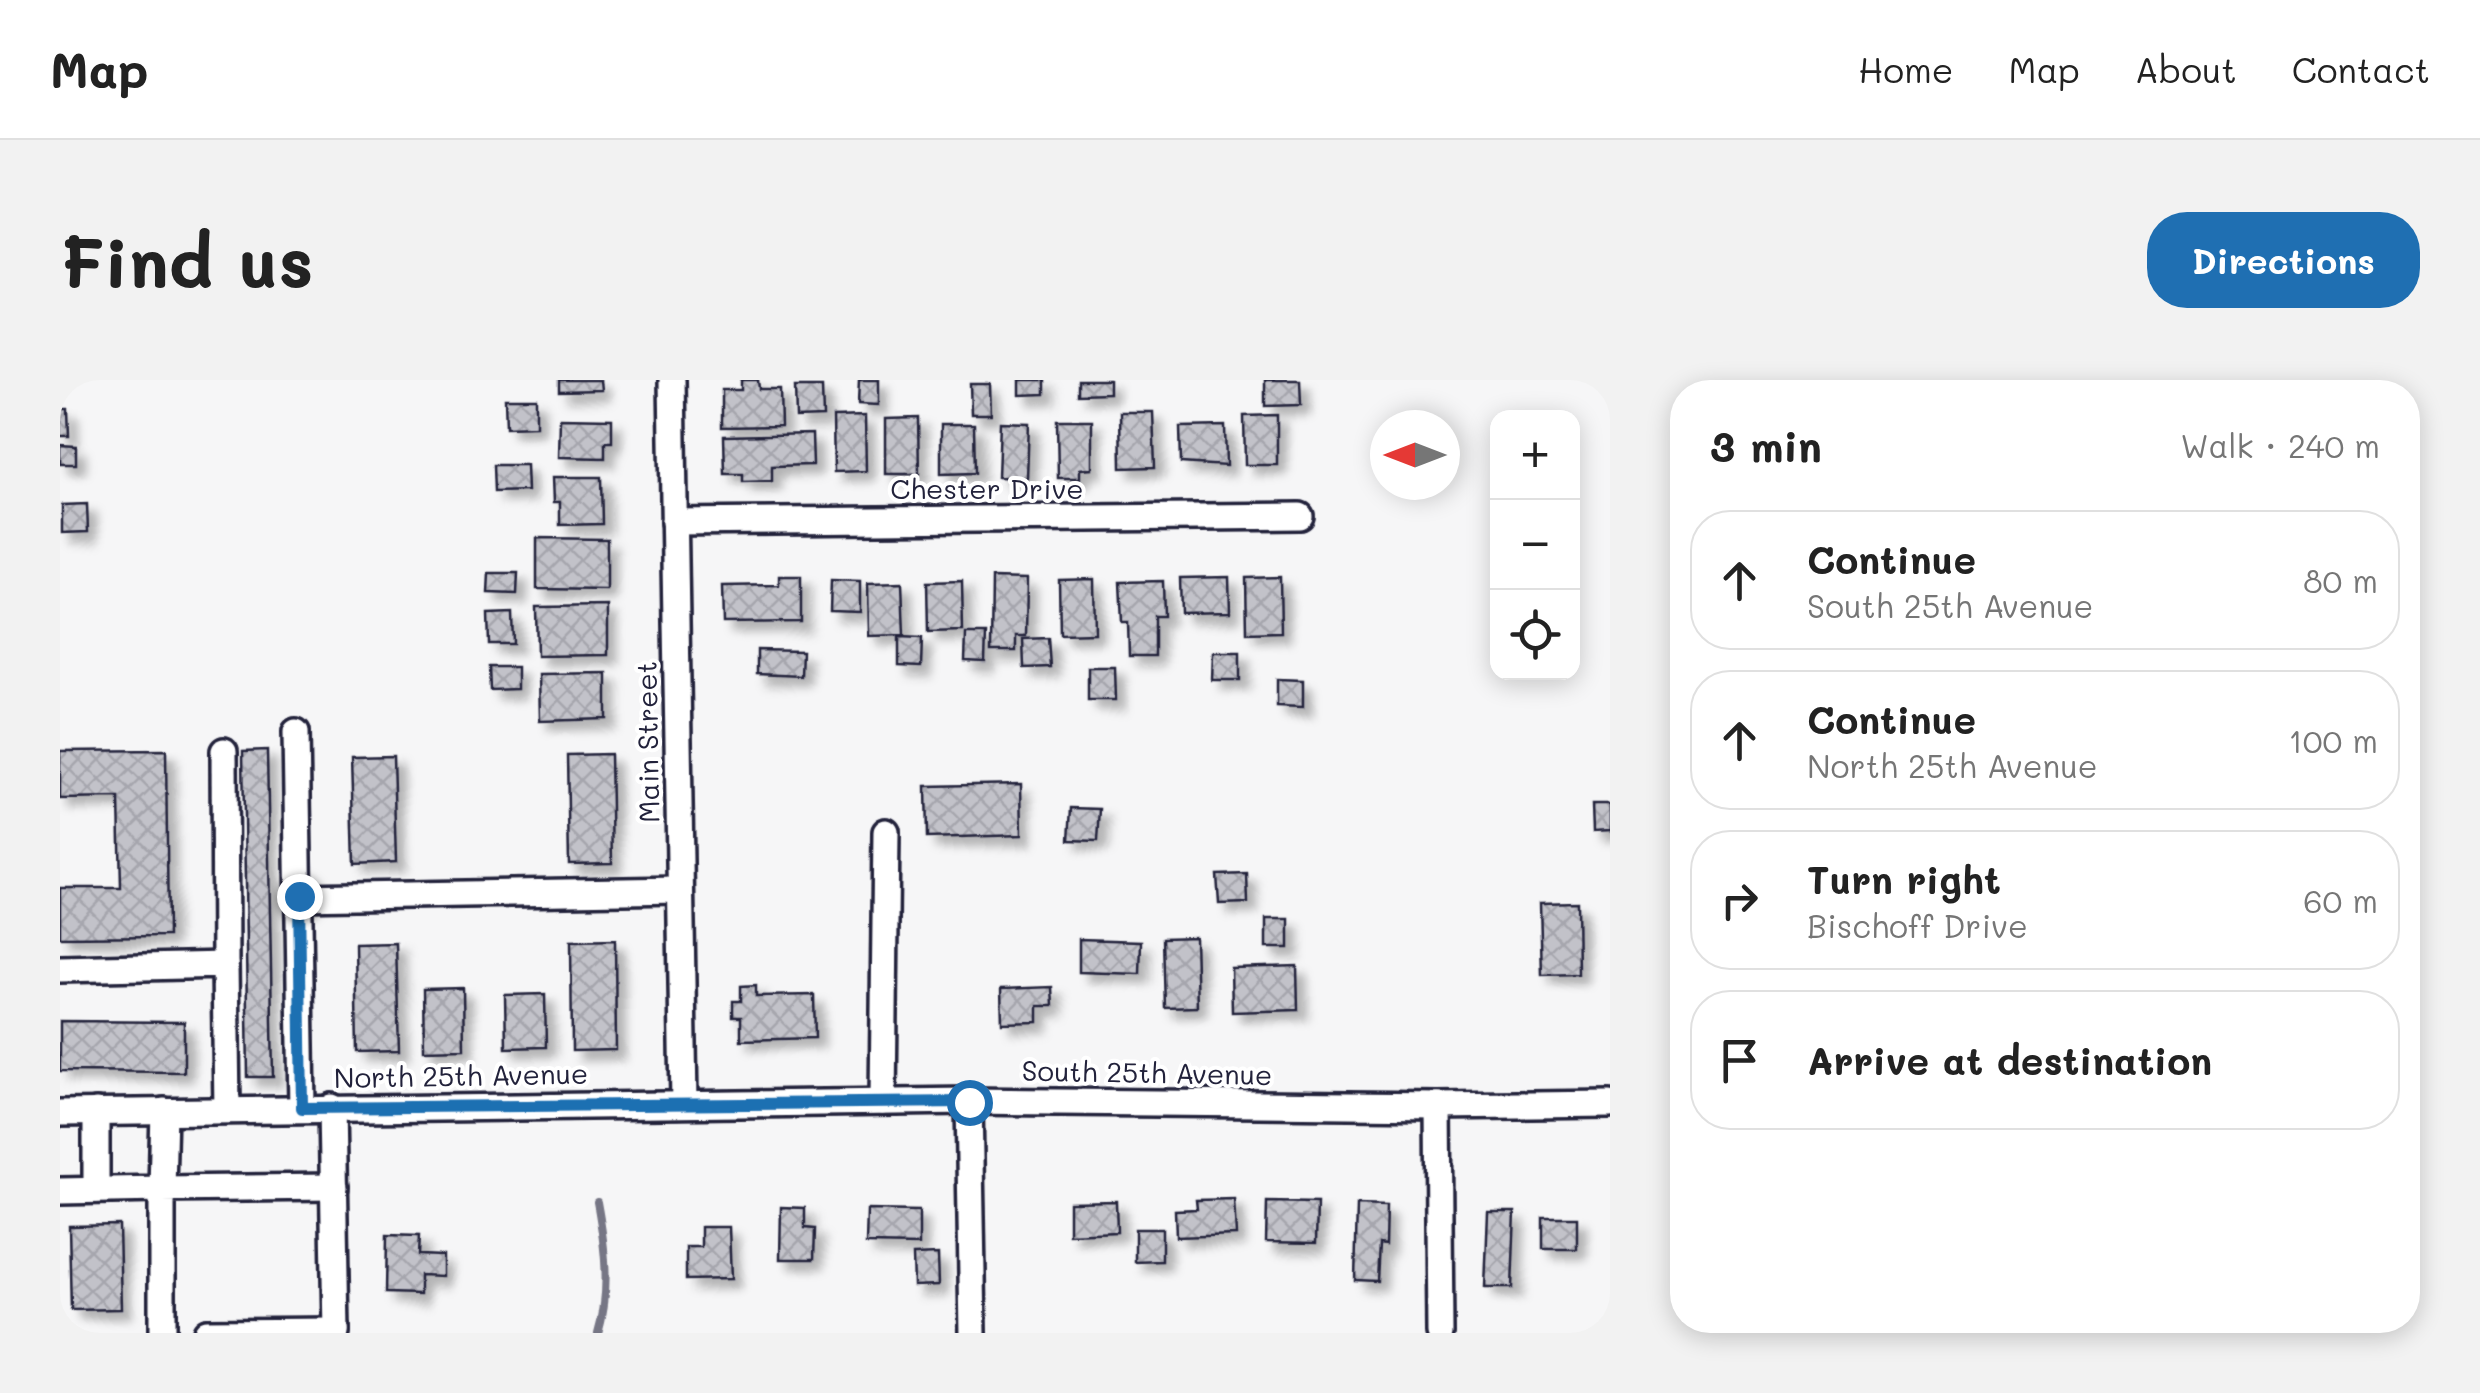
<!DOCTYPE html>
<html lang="en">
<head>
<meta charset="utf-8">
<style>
  body { margin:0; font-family:Mali,sans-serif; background:#f2f2f2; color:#222 }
  .controls { position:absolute; right:30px; top:30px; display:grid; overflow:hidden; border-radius:20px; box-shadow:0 5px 25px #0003 }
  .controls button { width:90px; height:90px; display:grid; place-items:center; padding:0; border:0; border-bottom:2px solid #e0e0e0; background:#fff; color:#222; font:50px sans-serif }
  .compass { position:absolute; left:1310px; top:30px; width:90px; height:90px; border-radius:50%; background:#fff; box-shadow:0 5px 25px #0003; rotate:270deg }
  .stop { position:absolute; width:30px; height:30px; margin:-22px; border:8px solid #1f6fb2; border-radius:50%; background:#fff }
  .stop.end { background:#1f6fb2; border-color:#fff; box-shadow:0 2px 10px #0008 }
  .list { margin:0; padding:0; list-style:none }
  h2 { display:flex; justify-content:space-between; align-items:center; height:130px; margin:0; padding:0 40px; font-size:42px }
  h2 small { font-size:32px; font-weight:400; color:#767676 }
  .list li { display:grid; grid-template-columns:65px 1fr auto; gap:30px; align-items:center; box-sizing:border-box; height:140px; margin:0 20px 20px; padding:0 20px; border:2px solid #e0e0e0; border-radius:40px }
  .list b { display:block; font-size:38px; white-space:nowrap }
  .list p { margin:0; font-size:32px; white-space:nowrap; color:#767676 }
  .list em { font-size:32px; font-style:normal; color:#767676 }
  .icon { flex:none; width:55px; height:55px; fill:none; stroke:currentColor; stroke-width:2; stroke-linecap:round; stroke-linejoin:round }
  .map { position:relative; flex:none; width:1550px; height:953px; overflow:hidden; border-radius:40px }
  header { display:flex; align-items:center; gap:60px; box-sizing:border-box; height:140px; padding:0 50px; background:#fff; border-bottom:2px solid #e0e0e0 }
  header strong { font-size:48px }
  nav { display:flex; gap:55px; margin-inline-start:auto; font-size:35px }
  .intro { display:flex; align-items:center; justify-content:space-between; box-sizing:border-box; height:240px; padding:0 60px }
  h1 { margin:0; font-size:70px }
  .button { padding:25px 45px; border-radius:40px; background:#1f6fb2; color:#fff; font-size:35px; font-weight:700 }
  main { display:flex; gap:60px; padding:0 60px }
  aside { flex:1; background:#fff; border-radius:40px; box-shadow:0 5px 25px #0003 }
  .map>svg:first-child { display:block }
</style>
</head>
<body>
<header>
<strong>Map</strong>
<nav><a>Home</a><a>Map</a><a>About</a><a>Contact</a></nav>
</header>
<div class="intro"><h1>Find us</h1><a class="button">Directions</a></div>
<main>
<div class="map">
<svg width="1550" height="953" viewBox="0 0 1550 953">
  <defs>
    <pattern id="building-cross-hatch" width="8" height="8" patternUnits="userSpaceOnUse" patternTransform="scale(2.5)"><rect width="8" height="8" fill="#c2c2c9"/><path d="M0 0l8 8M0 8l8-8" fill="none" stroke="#a6a6ae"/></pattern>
    <filter id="shadow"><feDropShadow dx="9" dy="9" stdDeviation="5" flood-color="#0004"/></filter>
  </defs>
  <rect width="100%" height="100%" fill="#f6f6f7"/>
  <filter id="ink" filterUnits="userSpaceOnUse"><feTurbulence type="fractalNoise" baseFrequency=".01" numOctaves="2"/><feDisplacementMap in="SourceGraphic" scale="20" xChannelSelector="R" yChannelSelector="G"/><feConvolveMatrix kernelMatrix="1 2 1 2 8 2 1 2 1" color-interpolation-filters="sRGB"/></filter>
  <g filter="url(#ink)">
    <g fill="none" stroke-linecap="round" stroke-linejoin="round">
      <path stroke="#767685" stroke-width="8" d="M537,822C545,865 551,910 538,953"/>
    </g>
    <g fill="url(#building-cross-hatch)" stroke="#22223b" stroke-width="2.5" filter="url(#shadow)">
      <polygon points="499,0 541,0 542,10 499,11"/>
      <polygon points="681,0 698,0 699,9 720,9 721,46 662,47 662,10 681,10"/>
      <polygon points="799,0 819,0 819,25 798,24"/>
      <polygon points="960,0 985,0 985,14 960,15"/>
      <polygon points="1018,0 1049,0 1049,13 1018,14"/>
      <polygon points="1205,0 1240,0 1241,25 1205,26"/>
      <polygon points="910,4 930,4 931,34 911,34"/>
      <polygon points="735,7 762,7 763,37 736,38"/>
      <polygon points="445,18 476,18 476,46 446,47"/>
      <polygon points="0,29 8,29 9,56 0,56"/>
      <polygon points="1060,32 1093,32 1095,87 1061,88"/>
      <polygon points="1217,35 1217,85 1185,85 1184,36"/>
      <polygon points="805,36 806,91 774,92 773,37"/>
      <polygon points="500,38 552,39 552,62 545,62 545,78 499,77"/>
      <polygon points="858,38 859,94 826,94 826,39"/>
      <polygon points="997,40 1032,40 1032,88 1020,89 1020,98 998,98"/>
      <polygon points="940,42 969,43 967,98 938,97"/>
      <polygon points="881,44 914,44 915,93 881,94"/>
      <polygon points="1165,46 1166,86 1121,83 1120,47"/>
      <polygon points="752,54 753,85 712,86 712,101 683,102 683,94 665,94 664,56"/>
      <polygon points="0,65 16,66 16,84 0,84"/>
      <polygon points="433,85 466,85 467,111 434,112"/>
      <polygon points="493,97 541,97 542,144 500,145 500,122 494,122"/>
      <polygon points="27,124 28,152 2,153 2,125"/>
      <polygon points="477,158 547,159 547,210 477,209"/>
      <polygon points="429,193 458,193 457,214 428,213"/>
      <polygon points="719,196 741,196 741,242 663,243 662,206 719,205"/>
      <polygon points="1169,197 1170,232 1121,233 1120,198"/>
      <polygon points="1220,197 1221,252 1187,253 1186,198"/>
      <polygon points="932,198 967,199 966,256 956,256 956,271 931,271"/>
      <polygon points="1034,199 1035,253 1000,254 999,200"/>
      <polygon points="771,200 800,201 800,232 770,231"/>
      <polygon points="902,201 903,251 868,252 867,202"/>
      <polygon points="1103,201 1104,236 1095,236 1095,276 1069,276 1068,242 1062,242 1060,202"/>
      <polygon points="842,202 844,255 809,256 808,203"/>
      <polygon points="548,226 548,275 477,276 476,227"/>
      <polygon points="452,233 453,264 429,264 428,234"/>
      <polygon points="906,254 926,254 925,282 905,281"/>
      <polygon points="839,257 862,258 861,287 839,286"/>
      <polygon points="988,258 990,287 964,288 963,259"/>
      <polygon points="697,270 742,271 741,296 697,294"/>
      <polygon points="1153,272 1180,272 1180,300 1152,300"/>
      <polygon points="429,287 457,287 457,309 430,310"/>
      <polygon points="1028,287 1055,287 1056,320 1028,320"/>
      <polygon points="547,293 547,339 480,341 479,294"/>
      <polygon points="1217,299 1243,300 1243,327 1217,326"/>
      <polygon points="106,370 108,556 0,557 0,508 61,508 59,418 0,419 0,371"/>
      <polygon points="207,370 213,697 188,697 183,371"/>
      <polygon points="550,374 552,483 509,484 507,375"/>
      <polygon points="333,376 336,482 295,484 292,377"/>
      <polygon points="961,404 962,455 867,458 866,406"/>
      <polygon points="1532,425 1550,425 1550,451 1533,452"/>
      <polygon points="1011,428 1040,429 1038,461 1009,460"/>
      <polygon points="1187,494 1188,523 1159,524 1157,495"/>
      <polygon points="1517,522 1518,594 1482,595 1480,523"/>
      <rect x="1206" y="539" width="23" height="29"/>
      <polygon points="1135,557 1137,627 1105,628 1103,558"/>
      <polygon points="1019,559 1081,561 1080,594 1019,592"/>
      <polygon points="555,560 556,670 512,671 511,561"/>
      <polygon points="336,563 339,671 297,672 295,564"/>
      <polygon points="1237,586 1238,630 1172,632 1171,588"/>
      <polygon points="696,605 696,616 754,615 755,658 681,660 681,637 673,637 673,621 681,621 681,606"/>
      <polygon points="992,607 993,626 978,626 978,642 942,643 941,609"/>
      <polygon points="403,608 404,669 364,670 363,609"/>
      <polygon points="485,614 486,667 446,668 445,615"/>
      <polygon points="0,641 124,642 124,692 0,691"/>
      <polygon points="1174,819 1176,855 1116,857 1115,830 1137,829 1136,820"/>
      <polygon points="1056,821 1057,852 1009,854 1009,822"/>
      <polygon points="1207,822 1257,823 1256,863 1206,862"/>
      <polygon points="1297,825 1326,826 1325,865 1319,864 1317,901 1295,900"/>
      <polygon points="721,827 745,828 745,848 755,849 754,879 720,879"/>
      <polygon points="807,830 859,831 859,865 806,864"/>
      <polygon points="1428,832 1455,832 1452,908 1425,908"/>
      <rect x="1483" y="837" width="34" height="32"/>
      <polygon points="59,845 61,929 11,930 9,846"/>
      <polygon points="641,847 669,847 671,899 626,900 626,867 641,867"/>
      <polygon points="1075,849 1102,849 1102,881 1075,882"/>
      <polygon points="327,855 359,856 358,875 383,876 383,896 360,895 360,914 326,913"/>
      <polygon points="878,874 879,905 854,906 853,875"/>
    </g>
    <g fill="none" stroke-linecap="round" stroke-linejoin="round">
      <defs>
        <g id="minor">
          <polyline points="612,0 624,723"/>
          <polyline points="614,142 1240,136"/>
          <polyline points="236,352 242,728"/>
          <polyline points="164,371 165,585"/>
          <polyline points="239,517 620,510"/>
          <polyline points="0,589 165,585 167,729"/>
          <polyline points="909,721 913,953"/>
          <polyline points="823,722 826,452"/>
          <polyline points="1378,726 1380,953"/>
          <polyline points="272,727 276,953"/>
          <polyline points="36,732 36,810"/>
          <polyline points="0,733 909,721 1378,726 1550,724"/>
          <polyline points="0,811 102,809 104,731"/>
          <polyline points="102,951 102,809 274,807"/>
          <polyline points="146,952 276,951"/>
        </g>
      </defs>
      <use href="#minor" stroke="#22223b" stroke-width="32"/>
      <use href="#minor" stroke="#fff" stroke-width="25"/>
    </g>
  </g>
  <g fill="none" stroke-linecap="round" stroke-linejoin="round" filter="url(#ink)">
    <polyline stroke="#1f6fb2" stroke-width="12" points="239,516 242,728 909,722"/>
  </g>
  <g text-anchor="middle" stroke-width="8" stroke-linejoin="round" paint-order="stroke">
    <g font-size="28" fill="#22223b" stroke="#fff">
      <text x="927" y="119">Chester Drive</text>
      <text transform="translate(588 362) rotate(-91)" y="10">Main Street</text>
      <text transform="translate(1087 693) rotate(1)" y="10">South 25th Avenue</text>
      <text transform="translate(401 696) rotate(-1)" y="10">North 25th Avenue</text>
    </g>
  </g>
</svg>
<div class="controls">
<button>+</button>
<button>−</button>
<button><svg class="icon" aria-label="locate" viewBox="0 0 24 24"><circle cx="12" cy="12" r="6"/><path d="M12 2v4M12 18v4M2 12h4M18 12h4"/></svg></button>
</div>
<svg class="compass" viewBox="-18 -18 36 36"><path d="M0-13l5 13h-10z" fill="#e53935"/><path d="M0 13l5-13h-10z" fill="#767676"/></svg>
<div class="stop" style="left:909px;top:722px"></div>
<div class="stop end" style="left:239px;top:516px"></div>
</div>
<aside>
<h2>3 min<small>Walk · 240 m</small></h2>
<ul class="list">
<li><svg class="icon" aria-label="ahead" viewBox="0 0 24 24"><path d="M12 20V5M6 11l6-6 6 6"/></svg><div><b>Continue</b><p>South 25th Avenue</p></div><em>80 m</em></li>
<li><svg class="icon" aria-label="ahead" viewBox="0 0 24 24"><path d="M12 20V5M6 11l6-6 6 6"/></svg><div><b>Continue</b><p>North 25th Avenue</p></div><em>100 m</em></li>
<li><svg class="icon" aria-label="right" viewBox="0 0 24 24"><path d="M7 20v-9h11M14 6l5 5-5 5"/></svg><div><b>Turn right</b><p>Bischoff Drive</p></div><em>60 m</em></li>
<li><svg class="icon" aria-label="arrive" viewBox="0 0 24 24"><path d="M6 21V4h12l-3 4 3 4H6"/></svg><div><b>Arrive at destination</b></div></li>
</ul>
</aside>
</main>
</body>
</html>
